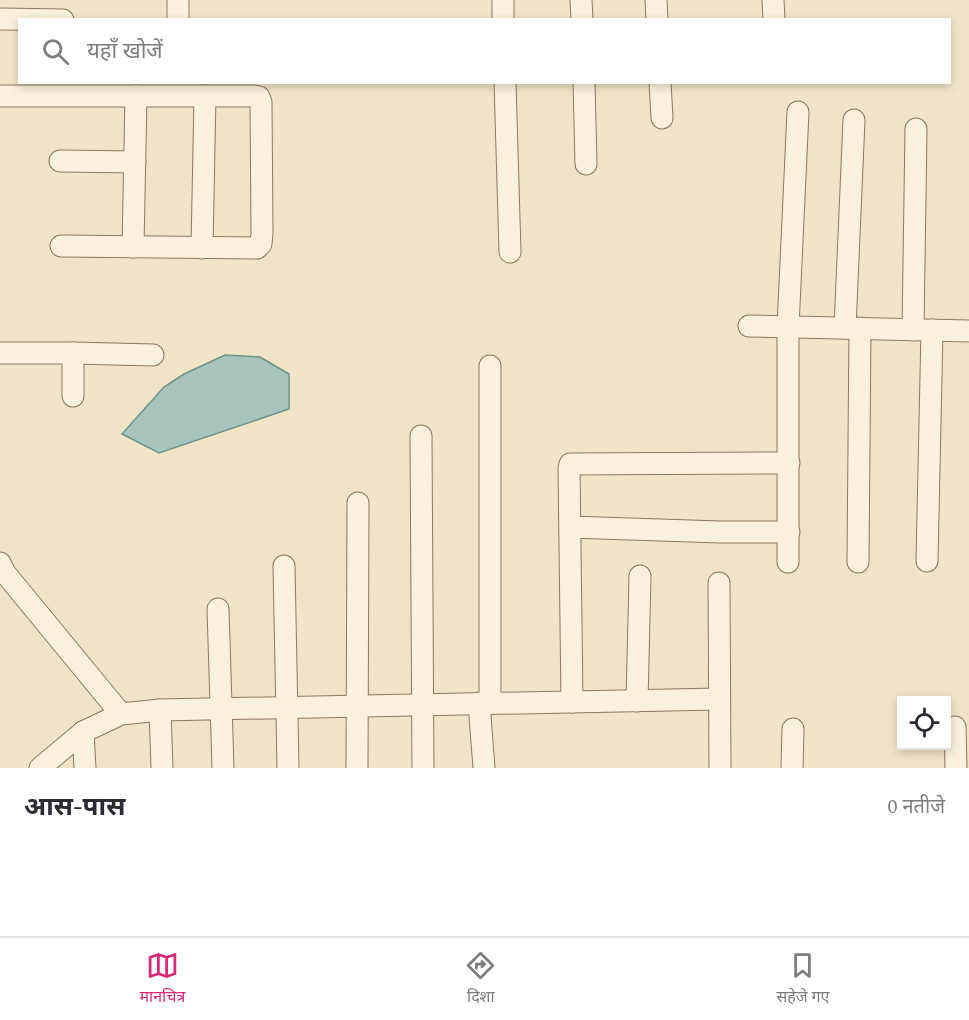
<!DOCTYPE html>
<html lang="hi">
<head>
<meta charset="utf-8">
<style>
  body { margin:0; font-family:Spectral,"Noto Sans Devanagari",serif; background:#f2f2f3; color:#2b2b33 }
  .controls { position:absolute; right:18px; bottom:18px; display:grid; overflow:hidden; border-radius:0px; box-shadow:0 3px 9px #0003 }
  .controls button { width:54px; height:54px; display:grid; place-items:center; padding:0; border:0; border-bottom:2px solid #e1e1e2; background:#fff; color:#2b2b33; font:30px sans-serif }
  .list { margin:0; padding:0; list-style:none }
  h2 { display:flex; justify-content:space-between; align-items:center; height:78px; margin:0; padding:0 24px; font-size:26px }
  h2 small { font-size:20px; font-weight:400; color:#7c7c81 }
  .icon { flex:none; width:33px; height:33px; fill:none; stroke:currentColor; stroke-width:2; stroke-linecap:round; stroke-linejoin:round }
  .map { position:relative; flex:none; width:969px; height:768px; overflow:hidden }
  .search { position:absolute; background:#fff; box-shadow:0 3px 9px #0003; left:18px; right:18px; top:18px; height:66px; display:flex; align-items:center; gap:15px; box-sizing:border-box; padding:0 21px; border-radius:0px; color:#7c7c81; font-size:22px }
  .sheet { height:168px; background:#fff }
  nav { display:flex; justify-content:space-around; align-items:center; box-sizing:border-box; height:84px; border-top:2px solid #e1e1e2; background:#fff; font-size:16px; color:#7c7c81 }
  nav a { display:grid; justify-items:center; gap:3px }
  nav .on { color:#db2777 }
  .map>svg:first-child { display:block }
</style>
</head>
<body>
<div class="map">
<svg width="969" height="768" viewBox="0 0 969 768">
  <rect width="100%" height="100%" fill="#f0e4c8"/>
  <polygon fill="#a9c4bc" stroke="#6f938a" stroke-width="1.5" points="225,355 260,357 289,374 289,409 159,453 122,434 164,387 184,374"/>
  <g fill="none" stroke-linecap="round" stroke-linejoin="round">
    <defs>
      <g id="street">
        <polyline points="503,0 503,20"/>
        <polyline points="581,0 582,20"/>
        <polyline points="656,0 657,20"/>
        <polyline points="773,0 774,20"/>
        <polyline points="0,19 63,20"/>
        <polyline points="178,20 178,0"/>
        <polyline points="505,82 510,252"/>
        <polyline points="584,82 586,164"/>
        <polyline points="660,82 662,118"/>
        <polyline points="0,96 254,96 259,97 261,102 262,233 261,244 257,248 61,246"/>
        <polyline points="60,161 135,162"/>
        <polyline points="133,247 136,96"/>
        <polyline points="202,248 205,96"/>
        <polyline points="749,326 969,331"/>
        <polyline points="845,328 854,120"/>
        <polyline points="913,330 916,129"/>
        <polyline points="0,353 73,353 153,355"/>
        <polyline points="73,353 73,396"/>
        <polyline points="490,366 490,703"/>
        <polyline points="421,436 423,768"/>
        <polyline points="570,527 720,532 789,532"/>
        <polyline points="927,561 932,330"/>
        <polyline points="788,562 788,327 798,112"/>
        <polyline points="858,562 860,328"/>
        <polyline points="0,563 5,573 121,714"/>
        <polyline points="284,566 288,768"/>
        <polyline points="719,583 720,768"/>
        <polyline points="218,609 223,768"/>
        <polyline points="637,701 640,576"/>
        <polyline points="572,702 569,468 570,464 789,463"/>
        <polyline points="479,703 484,768"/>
        <polyline points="160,710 162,768"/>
        <polyline points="955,727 956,768"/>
        <polyline points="83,732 85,768"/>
        <polyline points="40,768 83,732 121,714 160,710 719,699"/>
        <polyline points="357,768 358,503"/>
        <polyline points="792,768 793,729"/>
      </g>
    </defs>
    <use href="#street" stroke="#8d765c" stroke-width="23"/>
    <use href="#street" stroke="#faf1dc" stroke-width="21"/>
  </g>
</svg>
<div class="controls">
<button><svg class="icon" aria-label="locate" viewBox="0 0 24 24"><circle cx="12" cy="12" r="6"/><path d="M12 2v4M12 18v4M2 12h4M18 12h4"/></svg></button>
</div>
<div class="search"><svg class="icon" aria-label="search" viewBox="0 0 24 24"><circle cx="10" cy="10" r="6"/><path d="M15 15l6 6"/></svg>यहाँ खोजें</div>
</div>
<section class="sheet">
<h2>आस-पास<small>0 नतीजे</small></h2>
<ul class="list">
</ul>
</section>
<nav>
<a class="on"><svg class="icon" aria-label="map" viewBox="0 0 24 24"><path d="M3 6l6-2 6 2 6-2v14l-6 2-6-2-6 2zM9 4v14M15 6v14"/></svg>मानचित्र</a>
<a><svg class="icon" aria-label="directions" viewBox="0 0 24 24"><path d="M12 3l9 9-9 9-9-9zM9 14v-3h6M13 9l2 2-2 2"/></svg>दिशा</a>
<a><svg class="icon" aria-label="saved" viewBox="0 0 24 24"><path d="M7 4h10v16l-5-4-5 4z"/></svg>सहेजे गए</a>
</nav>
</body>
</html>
